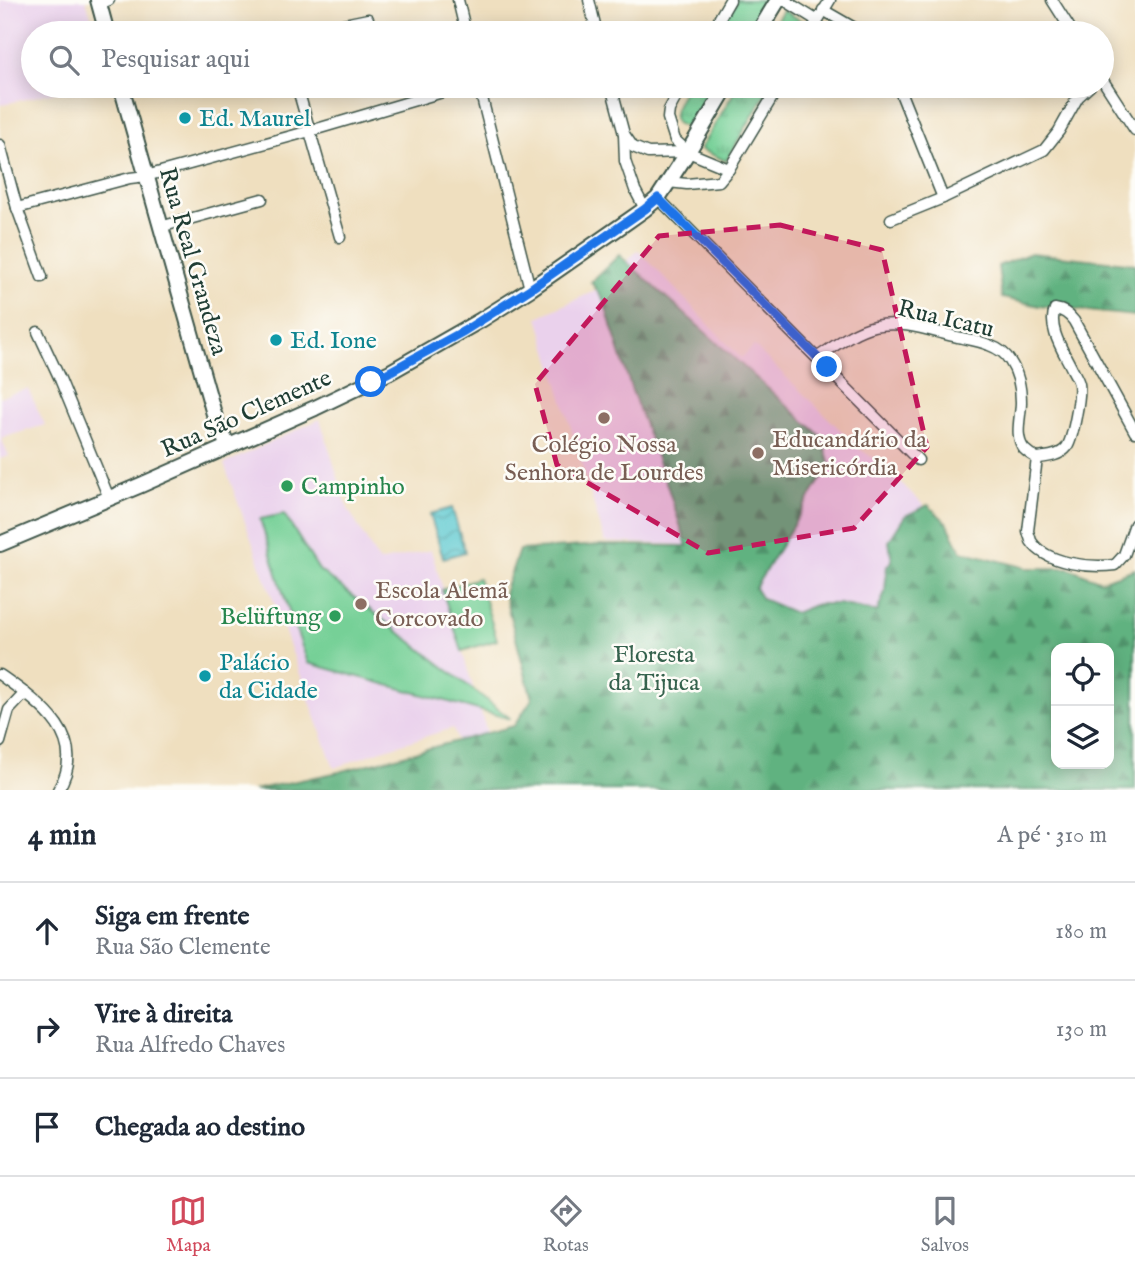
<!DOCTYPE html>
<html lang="pt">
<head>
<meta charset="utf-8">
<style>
  body { margin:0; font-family:"IM FELL English",serif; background:#f2f2f3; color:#1f2937 }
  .controls { position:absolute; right:21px; bottom:21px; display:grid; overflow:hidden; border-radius:14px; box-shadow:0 4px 18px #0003 }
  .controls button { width:63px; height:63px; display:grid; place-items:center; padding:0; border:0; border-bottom:2px solid #e0e1e3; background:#fff; color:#1f2937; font:35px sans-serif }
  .stop { position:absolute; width:21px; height:21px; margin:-16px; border:5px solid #1a73e8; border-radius:50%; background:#fff }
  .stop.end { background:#1a73e8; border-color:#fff; box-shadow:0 2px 7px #0008 }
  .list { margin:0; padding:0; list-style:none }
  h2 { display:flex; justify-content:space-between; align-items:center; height:91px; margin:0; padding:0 28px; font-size:30px }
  h2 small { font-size:23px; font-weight:400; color:#747a83 }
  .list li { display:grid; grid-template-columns:46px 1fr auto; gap:21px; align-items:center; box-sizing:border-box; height:98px; padding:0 28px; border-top:2px solid #e0e1e3 }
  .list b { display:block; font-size:26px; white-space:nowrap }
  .list p { margin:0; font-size:23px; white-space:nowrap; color:#747a83 }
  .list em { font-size:23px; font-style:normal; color:#747a83 }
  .icon { flex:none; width:38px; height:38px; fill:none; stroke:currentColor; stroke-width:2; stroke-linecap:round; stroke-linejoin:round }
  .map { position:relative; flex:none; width:1135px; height:790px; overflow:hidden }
  .search { position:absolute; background:#fff; box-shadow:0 4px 18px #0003; left:21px; right:21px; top:21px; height:77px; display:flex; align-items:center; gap:18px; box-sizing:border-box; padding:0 24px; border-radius:38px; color:#747a83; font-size:26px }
  .sheet { height:385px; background:#fff }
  nav { display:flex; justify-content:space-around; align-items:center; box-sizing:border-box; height:98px; border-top:2px solid #e0e1e3; background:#fff; font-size:19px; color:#747a83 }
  nav a { display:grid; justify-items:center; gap:4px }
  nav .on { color:#d1495b }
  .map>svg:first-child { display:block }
</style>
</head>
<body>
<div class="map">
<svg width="1135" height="790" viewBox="0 0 1135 790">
  <defs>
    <pattern id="forest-firs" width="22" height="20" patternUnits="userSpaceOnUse" patternTransform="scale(1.75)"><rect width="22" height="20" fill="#60b280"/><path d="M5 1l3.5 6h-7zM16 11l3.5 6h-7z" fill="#4f926a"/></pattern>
    <pattern id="park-tufts" width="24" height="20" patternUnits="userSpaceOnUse" patternTransform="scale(1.75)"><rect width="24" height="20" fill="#76d097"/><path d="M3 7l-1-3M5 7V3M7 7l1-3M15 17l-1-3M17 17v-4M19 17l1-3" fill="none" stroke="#60aa7c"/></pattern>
    <pattern id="water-waves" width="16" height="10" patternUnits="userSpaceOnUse" patternTransform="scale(1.75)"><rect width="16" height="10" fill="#5cc9d0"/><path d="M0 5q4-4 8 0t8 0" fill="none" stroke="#4ba4aa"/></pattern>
  </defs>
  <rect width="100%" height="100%" fill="#fdfcf7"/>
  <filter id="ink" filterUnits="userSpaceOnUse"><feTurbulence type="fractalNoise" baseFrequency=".0143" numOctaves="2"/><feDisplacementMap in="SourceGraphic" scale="14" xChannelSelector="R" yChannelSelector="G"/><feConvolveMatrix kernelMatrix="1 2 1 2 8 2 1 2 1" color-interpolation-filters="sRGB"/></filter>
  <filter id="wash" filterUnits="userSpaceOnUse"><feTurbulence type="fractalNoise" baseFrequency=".00686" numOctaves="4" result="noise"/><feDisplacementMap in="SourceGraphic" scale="28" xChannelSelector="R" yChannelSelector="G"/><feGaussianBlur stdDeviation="1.57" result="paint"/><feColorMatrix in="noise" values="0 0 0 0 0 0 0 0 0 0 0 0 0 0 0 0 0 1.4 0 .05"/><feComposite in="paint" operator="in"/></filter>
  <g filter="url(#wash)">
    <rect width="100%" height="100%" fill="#efdfbf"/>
    <g fill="#ead1ec">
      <polygon points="0,0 86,0 96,33 33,33 33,86 81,86 0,105"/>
      <polygon points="638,250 741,358 754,346 861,450 879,462 932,513 923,522 1003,585 716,655 686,545 605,542 538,317 601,288"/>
      <polygon points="28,389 45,425 1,438 9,456 0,459 0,397"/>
      <polygon points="320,419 347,507 379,562 431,550 489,739 461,749 453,728 379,751 334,768 224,464"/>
    </g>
    <g fill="#76d097" stroke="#4a8666" stroke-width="2">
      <polygon points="284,514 319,570 511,719 308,663 285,599 260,519"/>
      <polygon points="478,578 497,640 462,651 442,590"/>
    </g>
    <g fill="url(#forest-firs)" stroke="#40785a" stroke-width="2" fill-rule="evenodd">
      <polygon points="1031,253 1135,264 1135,316 1040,306 1002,298 998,266"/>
      <path d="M619,255L821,436L830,464L755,588L762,599L795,613L817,604H839L877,612L885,592L887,566L892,561L889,541L905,516L928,505L947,523L961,551L1027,568H1069L1101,581L1135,569V790H254L339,772L514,726L532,699L504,593L519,550L601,545L687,546L668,488L631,388L603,299L591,282ZM1056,648H1109V764H1056Z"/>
    </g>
    <g fill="url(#park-tufts)" stroke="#4a8666" stroke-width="2">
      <polygon points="737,0 769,0 749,33 717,33"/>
      <polygon points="783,10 807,24 802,33 769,33"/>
      <path d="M687,86H719L692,127C660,127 678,101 687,86Z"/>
      <polygon points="738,86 770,86 726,161 700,149"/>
    </g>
    <polygon fill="url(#water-waves)" stroke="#3e8382" stroke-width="2" points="452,508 465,552 443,558 430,514"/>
  </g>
  <g filter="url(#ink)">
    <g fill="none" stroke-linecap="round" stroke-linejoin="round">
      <defs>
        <g id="minor">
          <polyline points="458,0 466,33"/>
          <polyline points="589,0 597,33"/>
          <polyline points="784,0 818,21"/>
          <polyline points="1052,0 1073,33"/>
          <polyline points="99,4 109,0"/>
          <polyline points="823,10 863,33"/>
          <polyline points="300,33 368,19 372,33"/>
          <polyline points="711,33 730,0"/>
          <polyline points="810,33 830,0"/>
          <polyline points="1102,79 1135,130"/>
          <polyline points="297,86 340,237"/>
          <polyline points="479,86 530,289"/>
          <polyline points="611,86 624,134 625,161 635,190 645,209"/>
          <polyline points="682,86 669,110 668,118 675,140 688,152 729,169"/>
          <polyline points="898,86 943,198"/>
          <polyline points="624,134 633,147 648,153 688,152"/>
          <polyline points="0,145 17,208 42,277"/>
          <polyline points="668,182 687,184 719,181 729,169 779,86"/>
          <polyline points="658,198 918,460"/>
          <polyline points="17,208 130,178 146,176 310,131 463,86"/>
          <polyline points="891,219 943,198 1044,150 1059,131 1078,97 1090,86"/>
          <polyline points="160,227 262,199"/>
          <polyline points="38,332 60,379 109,498"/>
          <path d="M818,357C835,346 853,331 874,326C900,320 928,330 953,336C965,339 978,340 989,345C997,348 1006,354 1010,361C1018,373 1021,388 1021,402C1021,417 1014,436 1024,449C1028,453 1033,456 1037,458C1047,457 1060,456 1067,447C1073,438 1081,395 1079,384C1078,379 1074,373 1072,369C1064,352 1047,328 1055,309C1064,310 1069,314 1074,321L1135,432"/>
          <path d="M1037,458L1028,531C1028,532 1031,540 1031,541C1046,564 1090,568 1115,565L1124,555L1135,524"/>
          <path d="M0,675C38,702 91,737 58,790"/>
          <polyline points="0,742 9,710 25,693"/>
        </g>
        <g id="secondary">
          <polyline points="98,0 107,33"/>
          <polyline points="758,33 778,0"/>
          <polyline points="121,86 216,421 228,446"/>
          <polyline points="0,544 141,485 315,408 390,372 481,320 530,289 628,221 645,209 658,198 688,152 727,86"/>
        </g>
      </defs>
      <use href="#minor" stroke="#3e5549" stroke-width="13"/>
      <use href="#secondary" stroke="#3e5549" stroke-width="18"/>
      <use href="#minor" stroke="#fff" stroke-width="10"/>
      <use href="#secondary" stroke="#fff" stroke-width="14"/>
    </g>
  </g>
  <g fill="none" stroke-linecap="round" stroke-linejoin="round" filter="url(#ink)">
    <polyline stroke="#1a73e8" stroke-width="9" points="371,382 464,331 530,289 645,209 658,198 827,367"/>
  </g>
  <path fill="#c2185b" fill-opacity="0.2" stroke="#c2185b" stroke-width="5" stroke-dasharray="14 9" stroke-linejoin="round" d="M780,225L882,250L927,447L854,528L708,553L557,465L535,384L659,236Z"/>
  <g fill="#0f9aa8" stroke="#fdfcf7" stroke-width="2.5">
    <circle cx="185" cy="118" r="7"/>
    <circle cx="276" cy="340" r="7"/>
    <circle cx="205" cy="676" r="7"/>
  </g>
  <g fill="#8d6e63" stroke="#fdfcf7" stroke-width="2.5">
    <circle cx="604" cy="418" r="7"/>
    <circle cx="758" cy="453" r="7"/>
    <circle cx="361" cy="604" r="7"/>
  </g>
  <g fill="#2e9e5b" stroke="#fdfcf7" stroke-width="2.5">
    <circle cx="287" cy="486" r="7"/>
    <circle cx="335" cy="616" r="7"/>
  </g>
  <g text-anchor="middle" stroke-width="5" stroke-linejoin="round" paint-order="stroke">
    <g font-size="24" fill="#0d838f" stroke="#fdfcf7" text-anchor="start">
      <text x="199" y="126">Ed. Maurel</text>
      <text x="290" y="348">Ed. Ione</text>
      <text x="219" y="670">Palácio<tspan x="219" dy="28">da Cidade</tspan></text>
    </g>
    <g font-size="24" fill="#1f3d34" stroke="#fdfcf7">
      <text transform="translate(194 261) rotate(74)" y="8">Rua Real Grandeza</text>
      <text transform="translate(946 318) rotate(13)" y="8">Rua Icatu</text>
      <text transform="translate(246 413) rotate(-24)" y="8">Rua São Clemente</text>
    </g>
    <g font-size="24" fill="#785e54" stroke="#fdfcf7" text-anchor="start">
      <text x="772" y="447">Educandário da<tspan x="772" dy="28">Misericórdia</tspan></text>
      <text x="604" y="452" text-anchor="middle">Colégio Nossa<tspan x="604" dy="28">Senhora de Lourdes</tspan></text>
      <text x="375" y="598">Escola Alemã<tspan x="375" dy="28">Corcovado</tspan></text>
    </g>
    <g font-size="24" fill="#27864d" stroke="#fdfcf7" text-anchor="start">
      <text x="301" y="494">Campinho</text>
      <text x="321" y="624" text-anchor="end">Belüftung</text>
    </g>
    <g font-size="24" fill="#35624d" stroke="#fdfcf7">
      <text x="654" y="662">Floresta<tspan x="654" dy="28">da Tijuca</tspan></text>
    </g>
  </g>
</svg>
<div class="controls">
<button><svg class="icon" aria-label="locate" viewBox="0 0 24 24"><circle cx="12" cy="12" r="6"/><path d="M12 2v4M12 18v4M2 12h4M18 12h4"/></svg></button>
<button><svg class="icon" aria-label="layers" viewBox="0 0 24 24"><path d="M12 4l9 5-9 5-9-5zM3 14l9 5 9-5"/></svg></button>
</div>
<div class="stop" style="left:371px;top:382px"></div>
<div class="stop end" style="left:827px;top:367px"></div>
<div class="search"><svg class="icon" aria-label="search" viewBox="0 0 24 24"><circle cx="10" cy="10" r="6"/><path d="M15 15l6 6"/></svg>Pesquisar aqui</div>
</div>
<section class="sheet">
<h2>4 min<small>A pé · 310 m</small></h2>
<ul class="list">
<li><svg class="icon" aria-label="ahead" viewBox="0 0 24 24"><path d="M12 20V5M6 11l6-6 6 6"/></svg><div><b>Siga em frente</b><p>Rua São Clemente</p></div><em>180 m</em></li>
<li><svg class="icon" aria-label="right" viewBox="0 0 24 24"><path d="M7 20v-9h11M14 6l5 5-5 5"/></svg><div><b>Vire à direita</b><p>Rua Alfredo Chaves</p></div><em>130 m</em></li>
<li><svg class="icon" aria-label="arrive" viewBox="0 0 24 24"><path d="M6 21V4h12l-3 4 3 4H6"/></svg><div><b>Chegada ao destino</b></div></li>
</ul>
</section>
<nav>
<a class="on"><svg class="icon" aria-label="map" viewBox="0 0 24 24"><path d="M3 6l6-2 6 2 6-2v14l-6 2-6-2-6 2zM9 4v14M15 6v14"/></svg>Mapa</a>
<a><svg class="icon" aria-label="directions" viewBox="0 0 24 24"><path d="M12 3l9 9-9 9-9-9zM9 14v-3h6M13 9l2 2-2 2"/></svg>Rotas</a>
<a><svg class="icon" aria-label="saved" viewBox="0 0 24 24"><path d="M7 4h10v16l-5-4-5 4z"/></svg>Salvos</a>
</nav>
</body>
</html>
